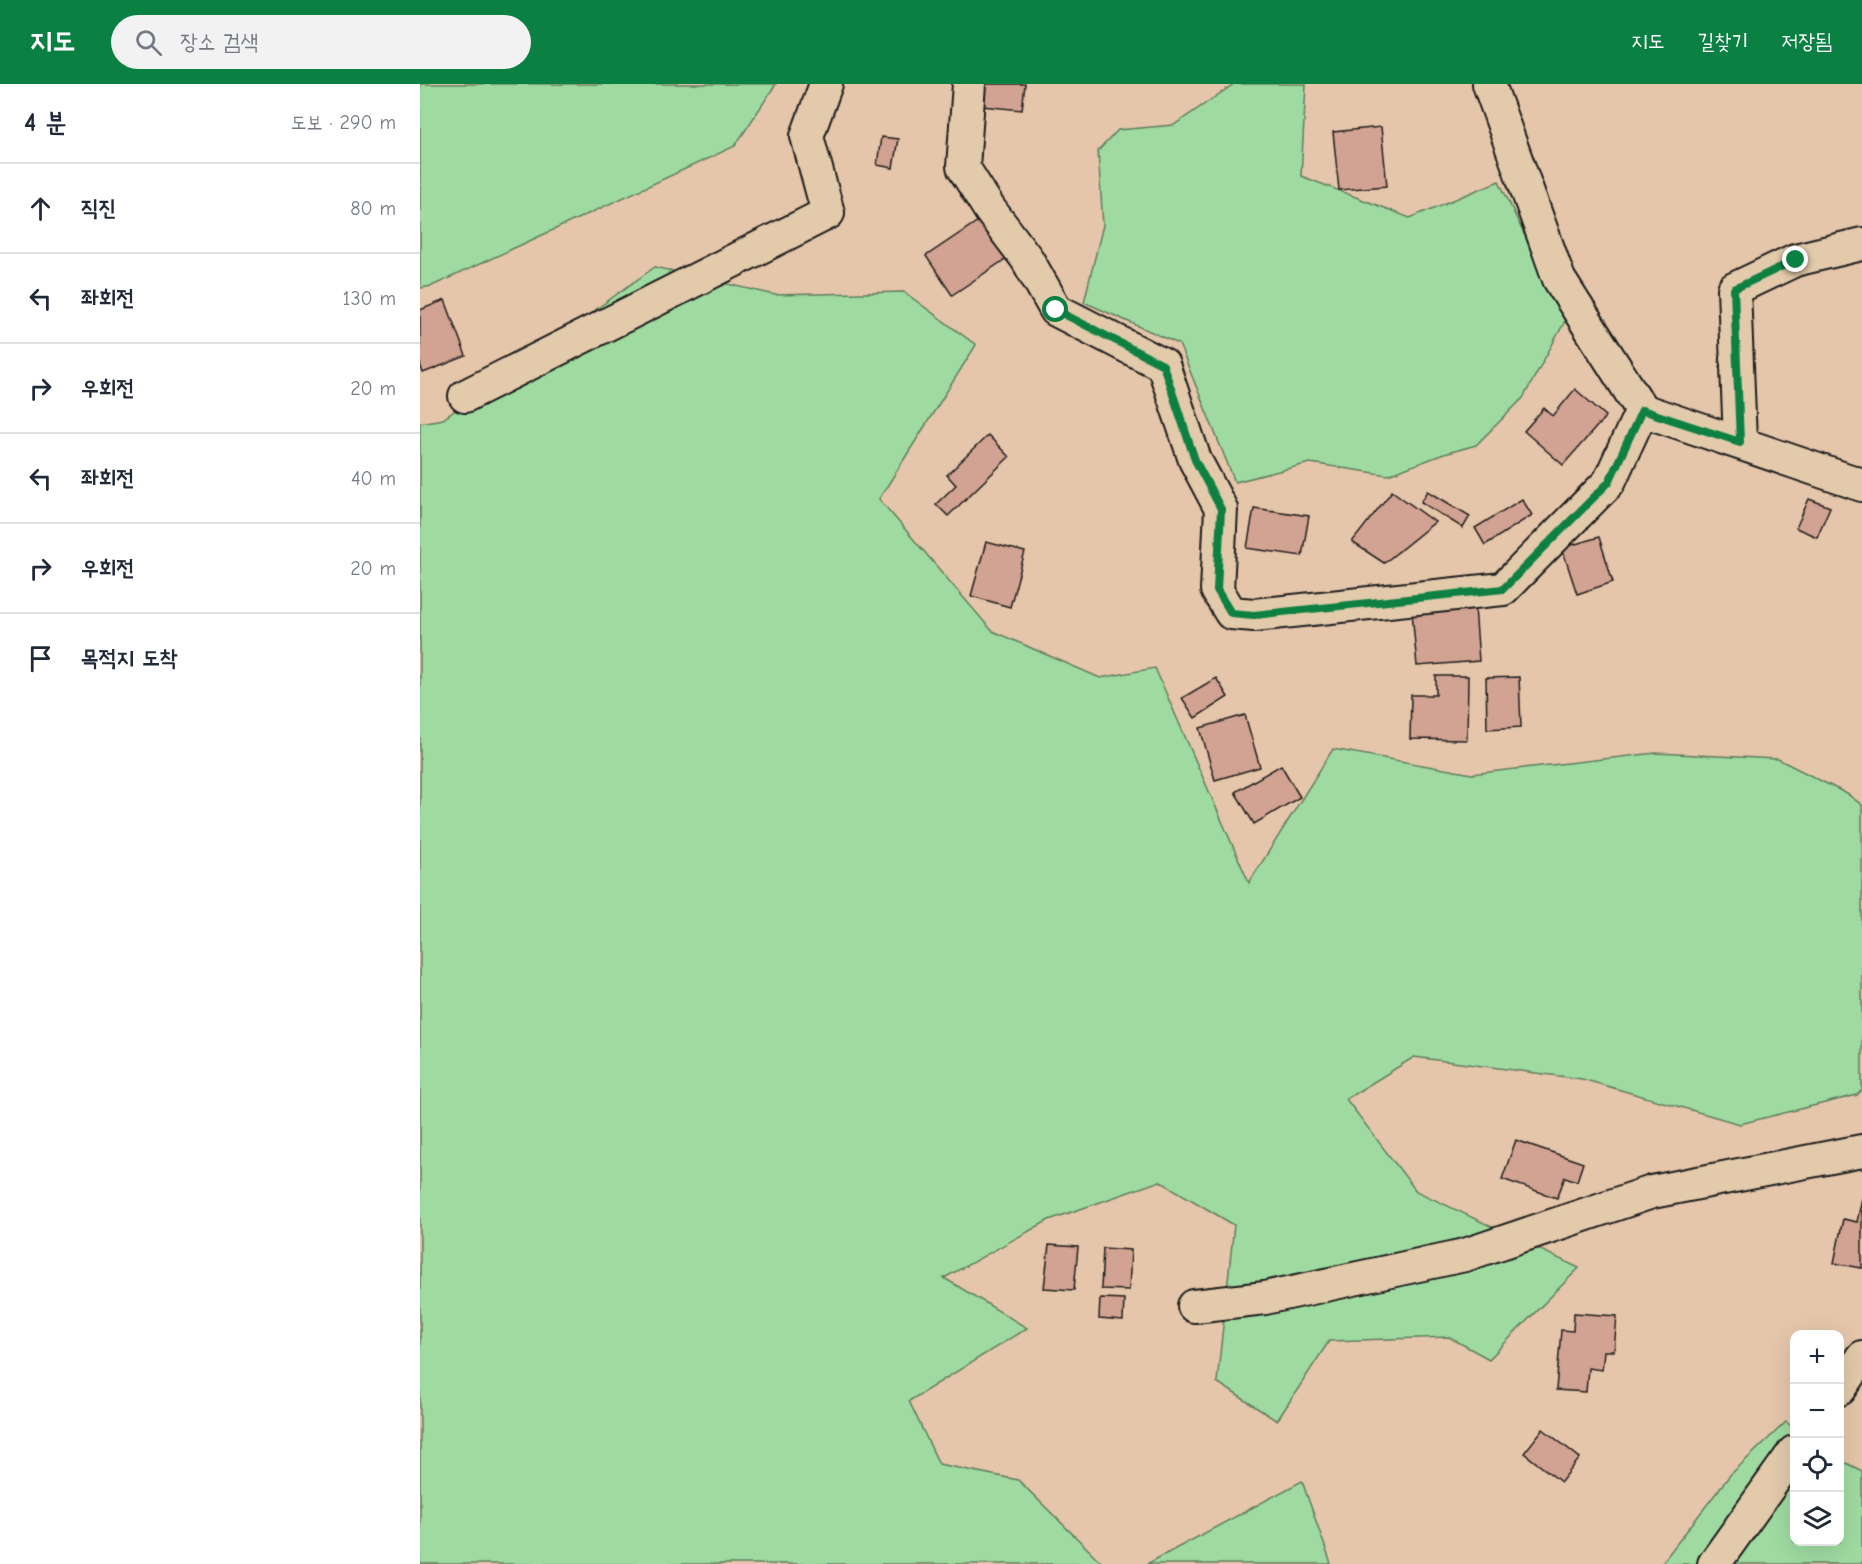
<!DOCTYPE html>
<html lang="ko">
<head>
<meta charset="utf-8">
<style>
  body { margin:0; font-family:"Comic Neue","Poor Story",sans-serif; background:#f2f2f3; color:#1f2937 }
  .controls { position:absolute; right:18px; bottom:18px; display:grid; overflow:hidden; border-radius:12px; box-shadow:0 6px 24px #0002 }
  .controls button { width:54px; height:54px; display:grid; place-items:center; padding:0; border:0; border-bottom:2px solid #e0e1e3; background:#fff; color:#1f2937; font:30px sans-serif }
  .stop { position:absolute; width:18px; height:18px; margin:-14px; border:4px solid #0b8043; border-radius:50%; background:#fff }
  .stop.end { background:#0b8043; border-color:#fff; box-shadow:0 2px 6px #0008 }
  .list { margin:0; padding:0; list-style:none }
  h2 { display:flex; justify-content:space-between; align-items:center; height:78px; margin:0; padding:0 24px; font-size:26px }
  h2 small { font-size:20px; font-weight:400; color:#747a83 }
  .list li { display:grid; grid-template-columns:39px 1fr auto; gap:18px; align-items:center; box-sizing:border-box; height:90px; padding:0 24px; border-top:2px solid #e0e1e3 }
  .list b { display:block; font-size:22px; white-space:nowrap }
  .list em { font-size:20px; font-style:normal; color:#747a83 }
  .icon { flex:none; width:33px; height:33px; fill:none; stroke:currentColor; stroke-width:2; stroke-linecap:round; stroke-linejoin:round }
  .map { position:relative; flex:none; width:1442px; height:1480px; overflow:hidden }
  header { display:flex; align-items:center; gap:36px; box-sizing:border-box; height:84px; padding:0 30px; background:#0b8043; color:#fff }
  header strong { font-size:28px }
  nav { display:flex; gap:33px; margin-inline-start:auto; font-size:21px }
  .search { width:420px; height:54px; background:#f2f2f3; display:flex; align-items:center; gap:15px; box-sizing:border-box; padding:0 21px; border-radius:33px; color:#747a83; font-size:22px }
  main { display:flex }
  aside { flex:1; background:#fff }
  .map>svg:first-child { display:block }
</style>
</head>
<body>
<header>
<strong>지도</strong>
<div class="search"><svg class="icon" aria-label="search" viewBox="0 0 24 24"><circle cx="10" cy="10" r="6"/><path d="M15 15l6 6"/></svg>장소 검색</div>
<nav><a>지도</a><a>길찾기</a><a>저장됨</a></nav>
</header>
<main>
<aside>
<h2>4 분<small>도보 · 290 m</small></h2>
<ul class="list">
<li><svg class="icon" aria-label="ahead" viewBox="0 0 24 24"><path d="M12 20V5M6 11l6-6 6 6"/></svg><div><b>직진</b></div><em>80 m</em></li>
<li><svg class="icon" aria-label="left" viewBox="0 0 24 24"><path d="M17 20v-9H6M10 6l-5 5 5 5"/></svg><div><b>좌회전</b></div><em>130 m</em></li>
<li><svg class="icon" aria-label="right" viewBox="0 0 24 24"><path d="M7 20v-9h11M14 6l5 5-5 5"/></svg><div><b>우회전</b></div><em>20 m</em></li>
<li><svg class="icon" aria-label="left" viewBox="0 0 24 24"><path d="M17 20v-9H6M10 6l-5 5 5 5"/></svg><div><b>좌회전</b></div><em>40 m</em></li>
<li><svg class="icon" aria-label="right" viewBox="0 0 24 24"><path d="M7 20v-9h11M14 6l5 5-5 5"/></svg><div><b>우회전</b></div><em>20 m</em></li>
<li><svg class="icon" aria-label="arrive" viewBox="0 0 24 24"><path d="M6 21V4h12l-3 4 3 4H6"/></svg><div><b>목적지 도착</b></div></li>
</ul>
</aside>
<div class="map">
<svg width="1442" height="1480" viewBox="0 0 1442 1480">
  <rect width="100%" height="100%" fill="#e5c6aa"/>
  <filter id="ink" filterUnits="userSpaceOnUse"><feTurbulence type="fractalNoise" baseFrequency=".0167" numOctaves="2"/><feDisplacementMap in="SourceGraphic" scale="12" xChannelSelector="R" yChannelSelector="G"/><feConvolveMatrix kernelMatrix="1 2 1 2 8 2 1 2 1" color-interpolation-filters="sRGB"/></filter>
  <g filter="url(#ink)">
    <g fill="#9fdba1" stroke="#5e7c5e" stroke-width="1.5">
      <polygon points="0,0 356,0 315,62 12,202 0,204"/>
      <polygon points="814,0 886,0 881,92 990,134 1079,97 1145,237 1103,314 1056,361 1024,370 968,391 890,379 815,398 759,260 664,218 683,141 678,67 698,46 754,41"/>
      <polygon points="235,183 355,211 484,208 556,261 459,415 572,547 680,594 735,584 829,799 913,665 1052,690 1236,669 1358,675 1427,710 1442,721 1442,1006 1437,1011 1320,1040 1162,995 994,973 926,1015 996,1107 1159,1184 1069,1275 1029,1253 909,1257 857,1337 797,1298 814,1141 740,1097 629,1136 524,1194 607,1244 489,1317 519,1380 598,1396 683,1480 0,1480 0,339 23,335"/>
      <polygon points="1366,1338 1374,1344 1374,1458 1420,1458 1420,1376 1442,1387 1442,1480 1241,1480 1310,1391"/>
      <polygon points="882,1397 911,1480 727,1480"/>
    </g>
    <g fill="#d2a292" stroke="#1c1c1c" stroke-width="1.5">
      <polygon points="565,0 605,0 602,26 562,22"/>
      <polygon points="961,43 967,102 919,106 913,48"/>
      <polygon points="461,53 478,55 473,84 457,81"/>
      <polygon points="564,133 590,172 532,211 506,172"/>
      <polygon points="25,216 46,272 3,289 0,280 0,226"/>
      <polygon points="1155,305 1186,332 1143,381 1104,347 1124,324 1133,332"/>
      <polygon points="568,351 589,373 528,432 516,420 536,401 527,391"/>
      <polygon points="972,407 1015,438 964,479 932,458"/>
      <polygon points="1008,407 1050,432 1043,444 1001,418"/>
      <polygon points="1102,415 1112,431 1065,461 1055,444"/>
      <polygon points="1389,415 1410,423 1397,453 1376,444"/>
      <polygon points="834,424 889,432 882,472 827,464"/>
      <polygon points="1179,453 1193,498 1157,510 1142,464"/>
      <polygon points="566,458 605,468 590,523 551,512"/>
      <polygon points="1055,523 1059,577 997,582 992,528"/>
      <polygon points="1016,592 1048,592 1047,656 990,655 991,611 1016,611"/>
      <polygon points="1099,593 1101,643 1067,645 1066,594"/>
      <polygon points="796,594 808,613 775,634 762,614"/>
      <polygon points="825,631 840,683 795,696 780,644"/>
      <polygon points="861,681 880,713 834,740 815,708"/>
      <polygon points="1096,1056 1163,1079 1157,1097 1145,1093 1137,1114 1082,1095"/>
      <polygon points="1442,1114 1442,1184 1414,1179 1423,1135 1437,1138"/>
      <polygon points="629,1161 658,1163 654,1206 624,1204"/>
      <polygon points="683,1164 711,1166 709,1206 681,1205"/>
      <polygon points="680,1214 704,1215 703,1237 679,1235"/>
      <polygon points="1154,1229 1197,1232 1194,1267 1184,1267 1182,1286 1168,1284 1166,1308 1136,1306 1141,1246 1153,1247"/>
      <polygon points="1123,1345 1160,1374 1141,1398 1104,1369"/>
    </g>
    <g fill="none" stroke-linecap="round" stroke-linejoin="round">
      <defs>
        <g id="minor">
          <polyline points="549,0 543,83 570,126 607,175 636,226 743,281 775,376 801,425 797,506 811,529 834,531 1083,505 1189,398 1222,326"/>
          <polyline points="1069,0 1139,195 1222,326 1442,401"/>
          <polyline points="45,312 408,129 387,52 406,0"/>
          <polyline points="1320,358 1314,205 1375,176 1442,160"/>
          <polyline points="774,1222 845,1214 1045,1171 1232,1108 1442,1067"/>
          <polyline points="1420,1305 1442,1273"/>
          <polyline points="1294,1480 1374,1368"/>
        </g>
      </defs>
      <use href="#minor" stroke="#1c1c1c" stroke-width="36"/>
      <use href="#minor" stroke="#e2caab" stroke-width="32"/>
    </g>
  </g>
  <g fill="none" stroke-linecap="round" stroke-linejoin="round" filter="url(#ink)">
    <polyline stroke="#0b8043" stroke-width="8" points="636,226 743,281 775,376 801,425 797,506 811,529 834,531 1083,505 1189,398 1222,326 1320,358 1314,205 1376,176"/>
  </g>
</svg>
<div class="controls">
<button>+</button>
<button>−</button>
<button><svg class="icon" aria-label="locate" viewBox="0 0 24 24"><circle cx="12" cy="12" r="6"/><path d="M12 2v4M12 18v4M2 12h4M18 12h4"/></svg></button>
<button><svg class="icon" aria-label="layers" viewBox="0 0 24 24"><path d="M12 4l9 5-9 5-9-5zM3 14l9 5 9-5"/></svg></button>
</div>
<div class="stop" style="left:636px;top:226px"></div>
<div class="stop end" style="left:1376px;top:176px"></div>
</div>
</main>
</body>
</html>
